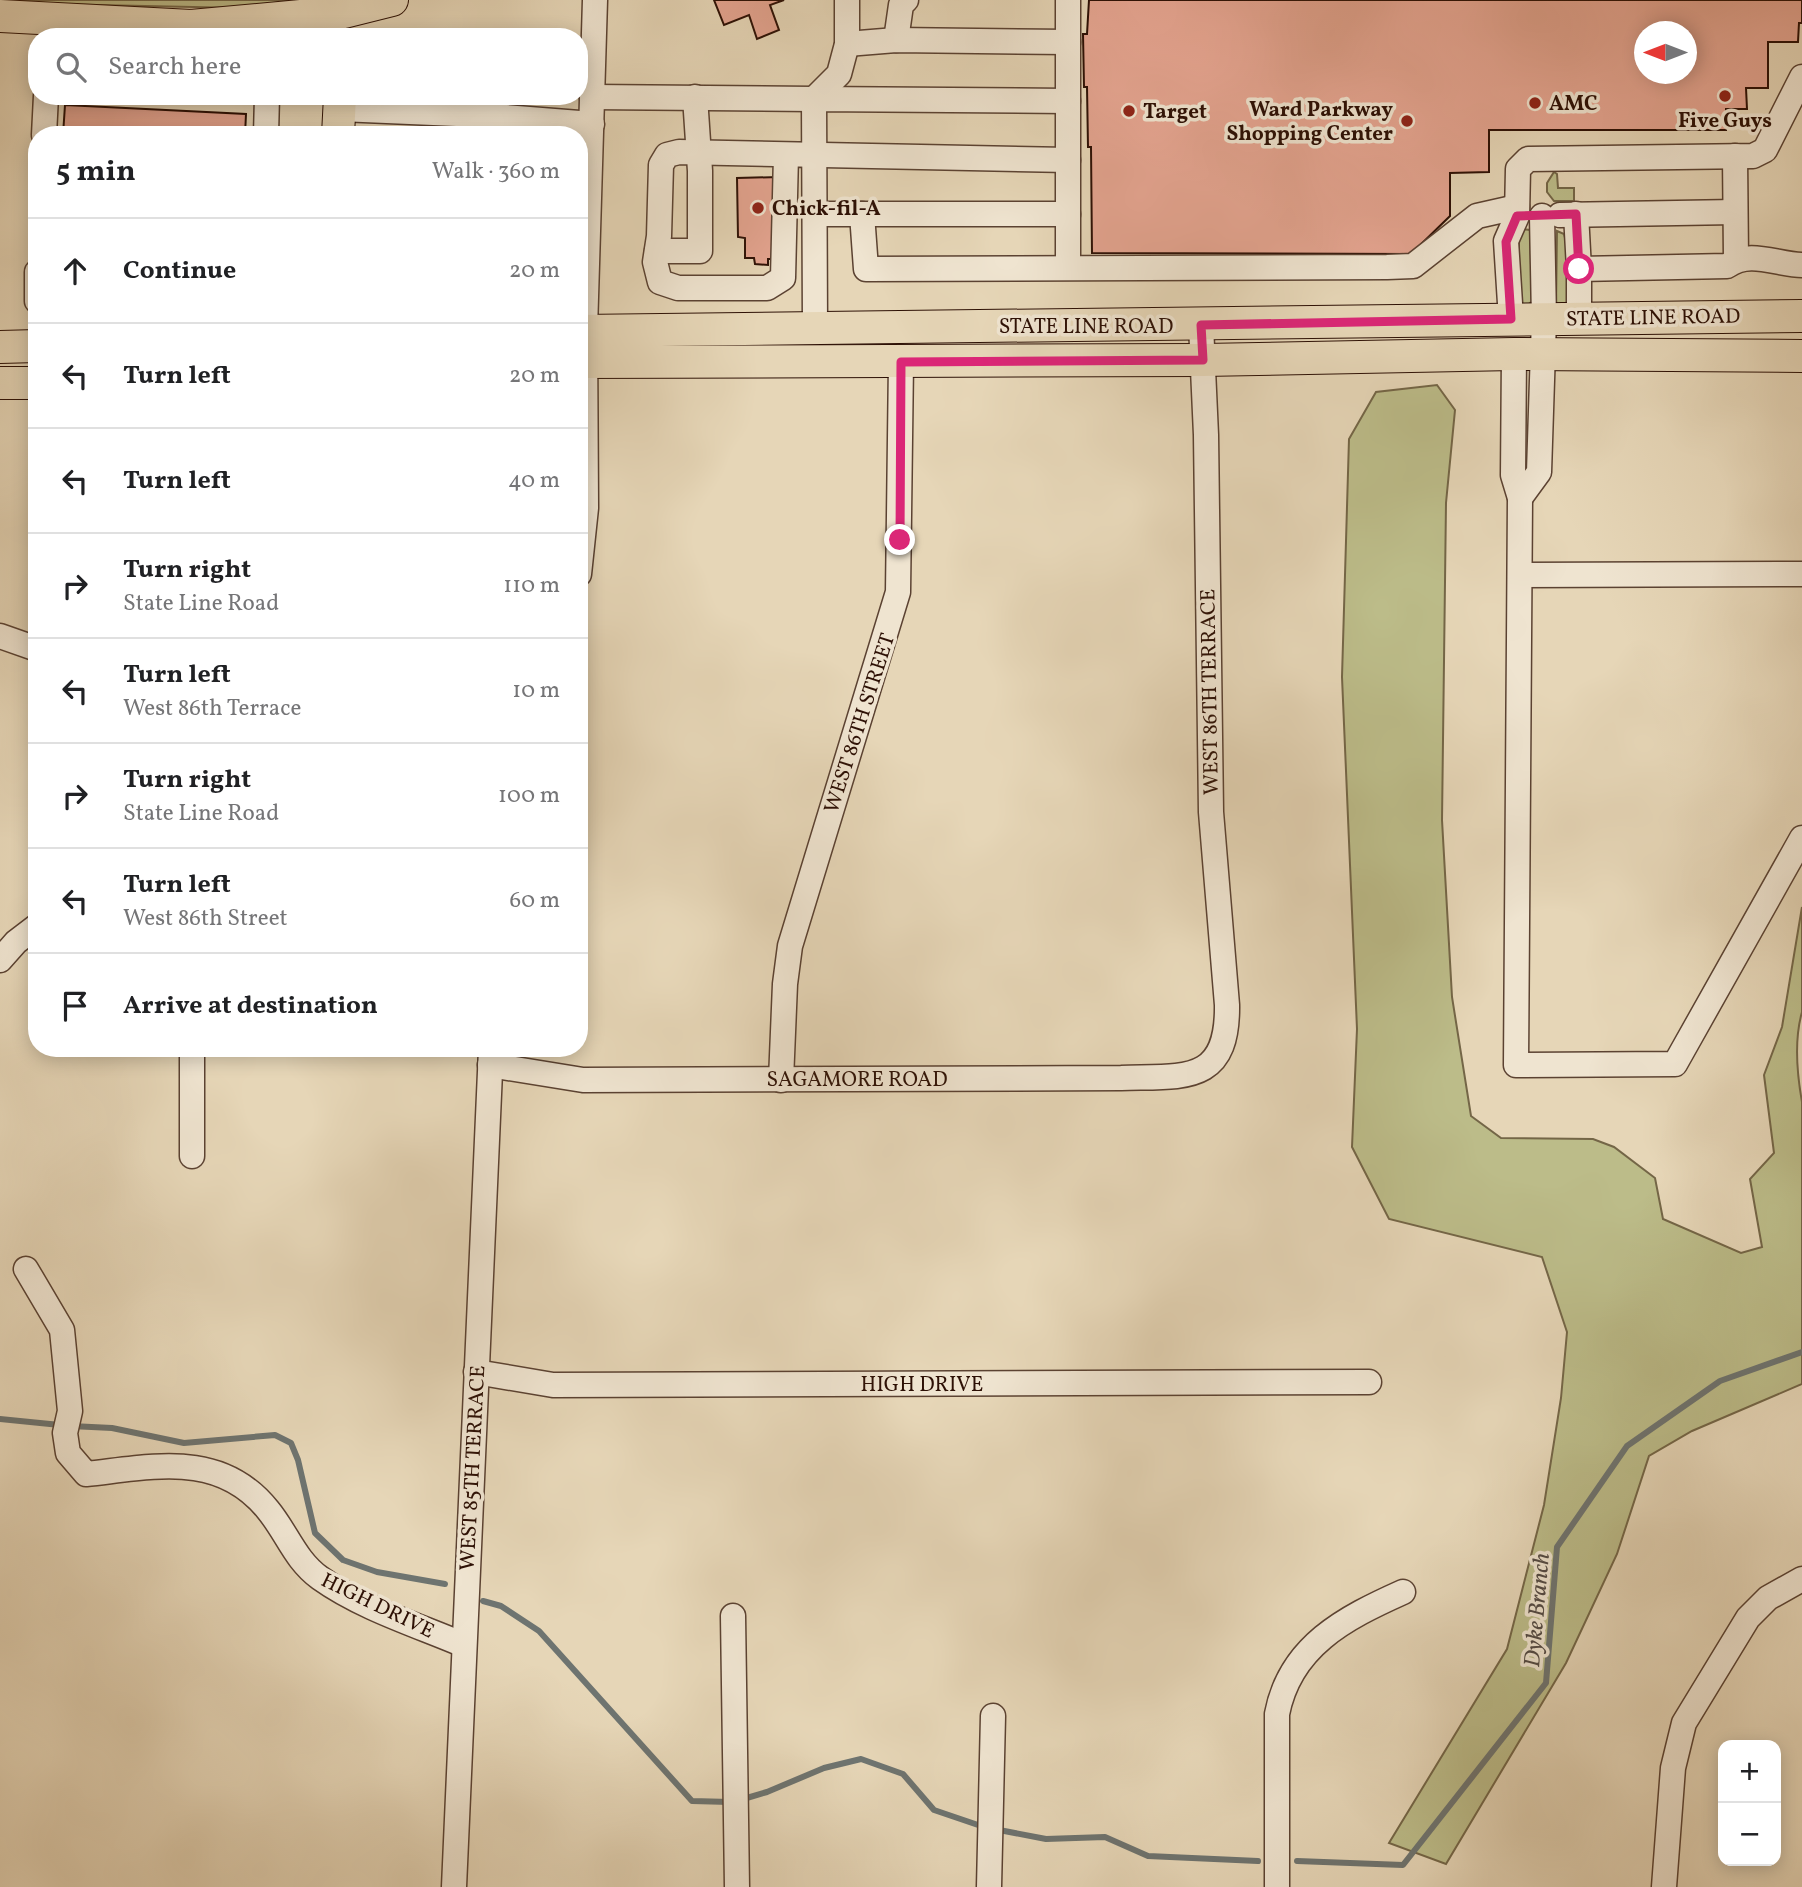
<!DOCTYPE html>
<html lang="en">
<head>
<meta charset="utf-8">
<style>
  body { margin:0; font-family:Vollkorn,serif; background:#f2f2f2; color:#202124 }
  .controls { position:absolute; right:21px; bottom:21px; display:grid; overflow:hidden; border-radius:14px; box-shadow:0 4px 18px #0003 }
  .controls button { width:63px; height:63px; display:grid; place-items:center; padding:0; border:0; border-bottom:2px solid #e0e0e0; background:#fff; color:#202124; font:35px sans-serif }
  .compass { position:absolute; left:1634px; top:21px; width:63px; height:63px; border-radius:50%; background:#fff; box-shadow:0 4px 18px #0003; rotate:270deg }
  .stop { position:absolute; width:21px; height:21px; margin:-16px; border:5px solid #db2777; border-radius:50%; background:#fff }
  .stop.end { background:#db2777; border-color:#fff; box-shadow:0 2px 7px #0008 }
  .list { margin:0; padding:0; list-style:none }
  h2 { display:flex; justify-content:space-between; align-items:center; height:91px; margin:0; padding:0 28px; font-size:30px }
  h2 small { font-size:23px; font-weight:400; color:#757577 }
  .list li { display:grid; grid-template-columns:46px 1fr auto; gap:21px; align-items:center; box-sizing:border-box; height:105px; padding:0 28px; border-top:2px solid #e0e0e0 }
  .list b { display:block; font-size:26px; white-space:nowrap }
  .list p { margin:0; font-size:23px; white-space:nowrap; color:#757577 }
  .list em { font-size:23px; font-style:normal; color:#757577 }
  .icon { flex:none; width:38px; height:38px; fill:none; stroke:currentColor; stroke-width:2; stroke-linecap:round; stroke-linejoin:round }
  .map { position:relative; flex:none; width:1802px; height:1887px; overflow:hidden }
  .search { position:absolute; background:#fff; box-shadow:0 4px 18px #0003; left:28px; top:28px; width:560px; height:77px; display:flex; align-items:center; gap:18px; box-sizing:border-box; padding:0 24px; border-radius:28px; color:#757577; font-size:26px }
  .panel { position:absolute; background:#fff; box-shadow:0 4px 18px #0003; left:28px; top:126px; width:560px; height:931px; border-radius:28px }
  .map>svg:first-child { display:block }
</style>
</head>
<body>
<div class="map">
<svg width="1802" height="1887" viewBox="0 0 1802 1887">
  <rect width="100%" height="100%" fill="#e6d6b7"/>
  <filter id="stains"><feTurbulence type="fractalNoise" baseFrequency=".00286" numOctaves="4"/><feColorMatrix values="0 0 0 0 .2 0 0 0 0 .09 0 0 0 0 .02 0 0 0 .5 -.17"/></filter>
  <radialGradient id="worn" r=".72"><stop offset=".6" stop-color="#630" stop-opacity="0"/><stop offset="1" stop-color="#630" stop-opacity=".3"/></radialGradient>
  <g fill="#bcbc89" stroke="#746647" stroke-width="2">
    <polygon points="0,0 325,0 241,8 0,3"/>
    <polygon points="1554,172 1557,174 1558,188 1574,188 1574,201 1554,201 1547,192 1547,183"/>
    <polygon points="1522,229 1530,230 1532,301 1528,305 1522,304 1519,299 1519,233"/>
    <polygon points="1557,231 1564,234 1571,261 1569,302 1556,306"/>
    <path d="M1437,385L1455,410L1446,503L1442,820L1452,997L1471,1116L1501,1138L1593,1139L1614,1147L1655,1178L1663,1219L1741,1253L1762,1247L1750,1179L1774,1153L1764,1075L1782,1027L1802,907V1012C1794,1040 1797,1074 1802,1102V1384L1692,1431L1649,1456L1617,1554L1566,1663L1446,1864L1389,1843L1507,1649L1544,1505L1561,1398L1567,1332L1542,1257L1389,1219L1352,1147L1357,1029L1342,677L1349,439L1376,392Z"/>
  </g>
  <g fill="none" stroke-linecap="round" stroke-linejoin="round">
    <g stroke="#6e7470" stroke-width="6">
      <polyline points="0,1419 60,1425"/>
      <polyline points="71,1426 112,1428 184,1443 275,1435 291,1443 298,1460 315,1533 343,1560 377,1572 445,1584"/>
      <polyline points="483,1601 501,1606 539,1631 692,1801 730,1802"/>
      <polyline points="740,1800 767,1792 824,1768 861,1759 903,1774 934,1810 984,1827"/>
      <polyline points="994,1829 1046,1839 1105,1837 1148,1856 1258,1861"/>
      <polyline points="1297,1861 1403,1865 1546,1683 1557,1547 1627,1446 1720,1381 1802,1352"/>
    </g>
  </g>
  <g fill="#e4a490" stroke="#2d1005" stroke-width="2" fill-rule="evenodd">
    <polygon points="714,0 784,0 770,5 779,30 757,39 749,15 724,25"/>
    <path d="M1089,0H1802V23H1799L1798,42H1768V88H1746L1747,109H1726V130H1489V172L1450,173V216L1411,254L1092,253L1091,147H1088L1087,87H1084L1083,34H1087ZM1644,32H1686V74H1644Z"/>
    <polygon points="65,105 246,114 245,135 63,135"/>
    <polygon points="779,177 778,259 768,259 768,265 755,264 754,258 745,258 745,238 738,237 737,178"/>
  </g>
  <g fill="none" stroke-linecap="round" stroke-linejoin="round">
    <defs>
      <g id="minor">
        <polyline points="1068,0 1068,267"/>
        <polyline points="896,40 901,5 906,0"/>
        <polyline points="847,44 896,40 1068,42"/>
        <polyline points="592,97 814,99 839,74 847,44 847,0"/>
        <polyline points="340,109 480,115 592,124"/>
        <polyline points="480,115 496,96"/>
        <polyline points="44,135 46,96"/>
        <polyline points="266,135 267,96"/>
        <polyline points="786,155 783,278 767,288 678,288 660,282 655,262 659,236 661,165 667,155 679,152 1068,160"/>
        <polyline points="1735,156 1736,259"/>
        <polyline points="816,214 1068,214"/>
        <polyline points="862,214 866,269 1387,267 1413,266 1477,216 1517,207"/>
        <path d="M1576,214L1579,269L1727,266C1750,249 1777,265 1802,265"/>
        <polyline points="1560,215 1735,212"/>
        <polyline points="657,251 700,251 700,171 695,97"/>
        <polyline points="1579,269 1579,303"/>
        <polyline points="37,272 37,301"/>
        <polyline points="1511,319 1506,241 1517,216 1518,169 1528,159 1753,156 1765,150 1802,77"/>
        <polyline points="815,327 814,99 1068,101"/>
        <polyline points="1514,354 1513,475 1520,498 1516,1065 1675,1064 1802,838"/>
        <polyline points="1520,498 1539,472 1544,319 1542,216"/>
        <polyline points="579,574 586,508 585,330 595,0"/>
        <polyline points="1520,575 1802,574"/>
        <polyline points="0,636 37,649"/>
        <polyline points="0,960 16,942 37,926"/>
        <polyline points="192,1048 192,1156"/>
        <path d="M490,1065L583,1080L1121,1078C1184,1076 1228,1085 1227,1005L1211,812L1206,435L1201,325"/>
        <polyline points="781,1080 785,984 790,946 898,592 901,362"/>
        <path d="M26,1269L62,1330L70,1411L65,1433L68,1453L86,1474C153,1467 220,1450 268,1510C287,1533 295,1560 320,1578C362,1608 417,1625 464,1645"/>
        <polyline points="476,1372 553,1385 1369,1382"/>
        <polyline points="733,1616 737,1887"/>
        <polyline points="454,1887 491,1049"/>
        <polyline points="989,1887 993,1716"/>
        <path d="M1277,1887V1714C1290,1646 1345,1618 1403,1592"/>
        <polyline points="1664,1887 1673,1768 1684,1723 1748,1618 1768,1598 1802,1579"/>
      </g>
      <g id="major">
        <polyline points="0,16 191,26 344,12 392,0"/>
        <polyline points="338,135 340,96"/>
        <polyline points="579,331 1802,316"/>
        <polyline points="0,347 37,346"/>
        <polyline points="579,362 1203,360 1514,354 1802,356"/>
        <polyline points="0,383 37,383"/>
      </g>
    </defs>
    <use href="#minor" stroke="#5b4232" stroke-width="27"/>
    <use href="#major" stroke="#2d1005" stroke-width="34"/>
    <use href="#minor" stroke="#efe4d0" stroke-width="24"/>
    <use href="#major" stroke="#e6d6b7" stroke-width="32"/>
  </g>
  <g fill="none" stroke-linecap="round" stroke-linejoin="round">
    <polyline stroke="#db2777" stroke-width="9" points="900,540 901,362 1203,360 1201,325 1511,319 1506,242 1517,216 1576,214 1579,269"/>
  </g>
  <g fill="#8f2418" stroke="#efe4d0" stroke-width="2.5">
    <circle cx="1725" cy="96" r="7"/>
    <circle cx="1535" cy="103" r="7"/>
    <circle cx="1129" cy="111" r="7"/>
    <circle cx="1407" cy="121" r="7"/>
    <circle cx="758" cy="208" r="7"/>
  </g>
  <g text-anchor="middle" stroke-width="7" stroke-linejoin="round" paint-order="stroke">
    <g font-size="21" font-weight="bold" fill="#2d1005" stroke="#efe4d0" text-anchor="start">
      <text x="1549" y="110">AMC</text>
      <text x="1393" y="116" text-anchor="end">Ward Parkway<tspan x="1393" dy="24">Shopping Center</tspan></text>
      <text x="1143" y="118">Target</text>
      <text x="1725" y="127" text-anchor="middle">Five Guys</text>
      <text x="772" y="215">Chick-fil-A</text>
    </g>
    <g font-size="21" fill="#2d1005" stroke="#efe4d0">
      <text transform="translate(1653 317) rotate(-1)" y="7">STATE LINE ROAD</text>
      <text x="1086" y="333">STATE LINE ROAD</text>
      <text transform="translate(1209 692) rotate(-91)" y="7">WEST 86TH TERRACE</text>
      <text transform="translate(859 723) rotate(-72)" y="7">WEST 86TH STREET</text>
      <text x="857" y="1086">SAGAMORE ROAD</text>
      <text x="922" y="1391">HIGH DRIVE</text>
      <text transform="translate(472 1468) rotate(-87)" y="7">WEST 85TH TERRACE</text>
      <text transform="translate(378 1605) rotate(26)" y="7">HIGH DRIVE</text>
    </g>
    <g font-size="23" font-style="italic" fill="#534a44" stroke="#efe4d0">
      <text transform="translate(1536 1610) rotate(-85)" y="8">Dyke Branch</text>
    </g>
  </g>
  <rect width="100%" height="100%" filter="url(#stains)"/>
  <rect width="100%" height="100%" fill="url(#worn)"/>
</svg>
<div class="controls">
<button>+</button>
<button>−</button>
</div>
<svg class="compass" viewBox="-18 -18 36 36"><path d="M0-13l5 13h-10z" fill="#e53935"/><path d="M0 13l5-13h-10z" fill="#757577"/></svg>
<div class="stop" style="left:1579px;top:269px"></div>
<div class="stop end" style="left:900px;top:540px"></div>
<div class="search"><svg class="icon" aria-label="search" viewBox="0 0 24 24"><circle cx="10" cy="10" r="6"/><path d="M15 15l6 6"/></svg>Search here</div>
<section class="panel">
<h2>5 min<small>Walk · 360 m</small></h2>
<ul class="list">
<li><svg class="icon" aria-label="ahead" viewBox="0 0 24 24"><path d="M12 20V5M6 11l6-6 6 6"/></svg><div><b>Continue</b></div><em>20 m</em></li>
<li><svg class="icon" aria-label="left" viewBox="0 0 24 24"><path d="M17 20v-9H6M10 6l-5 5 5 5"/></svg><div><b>Turn left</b></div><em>20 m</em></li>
<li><svg class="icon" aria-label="left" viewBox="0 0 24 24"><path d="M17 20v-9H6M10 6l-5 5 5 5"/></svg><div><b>Turn left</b></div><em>40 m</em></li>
<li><svg class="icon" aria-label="right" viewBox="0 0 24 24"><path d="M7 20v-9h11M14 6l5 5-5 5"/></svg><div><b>Turn right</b><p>State Line Road</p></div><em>110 m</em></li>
<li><svg class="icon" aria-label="left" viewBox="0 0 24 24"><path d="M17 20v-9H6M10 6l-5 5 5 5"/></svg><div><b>Turn left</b><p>West 86th Terrace</p></div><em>10 m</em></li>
<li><svg class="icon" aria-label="right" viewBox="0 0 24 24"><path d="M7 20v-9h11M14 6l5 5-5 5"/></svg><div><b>Turn right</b><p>State Line Road</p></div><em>100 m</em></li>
<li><svg class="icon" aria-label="left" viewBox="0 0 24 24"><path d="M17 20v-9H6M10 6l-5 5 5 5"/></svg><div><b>Turn left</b><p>West 86th Street</p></div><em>60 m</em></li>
<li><svg class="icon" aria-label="arrive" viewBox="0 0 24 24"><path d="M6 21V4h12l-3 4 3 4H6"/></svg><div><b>Arrive at destination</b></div></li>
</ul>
</section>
</div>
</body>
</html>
